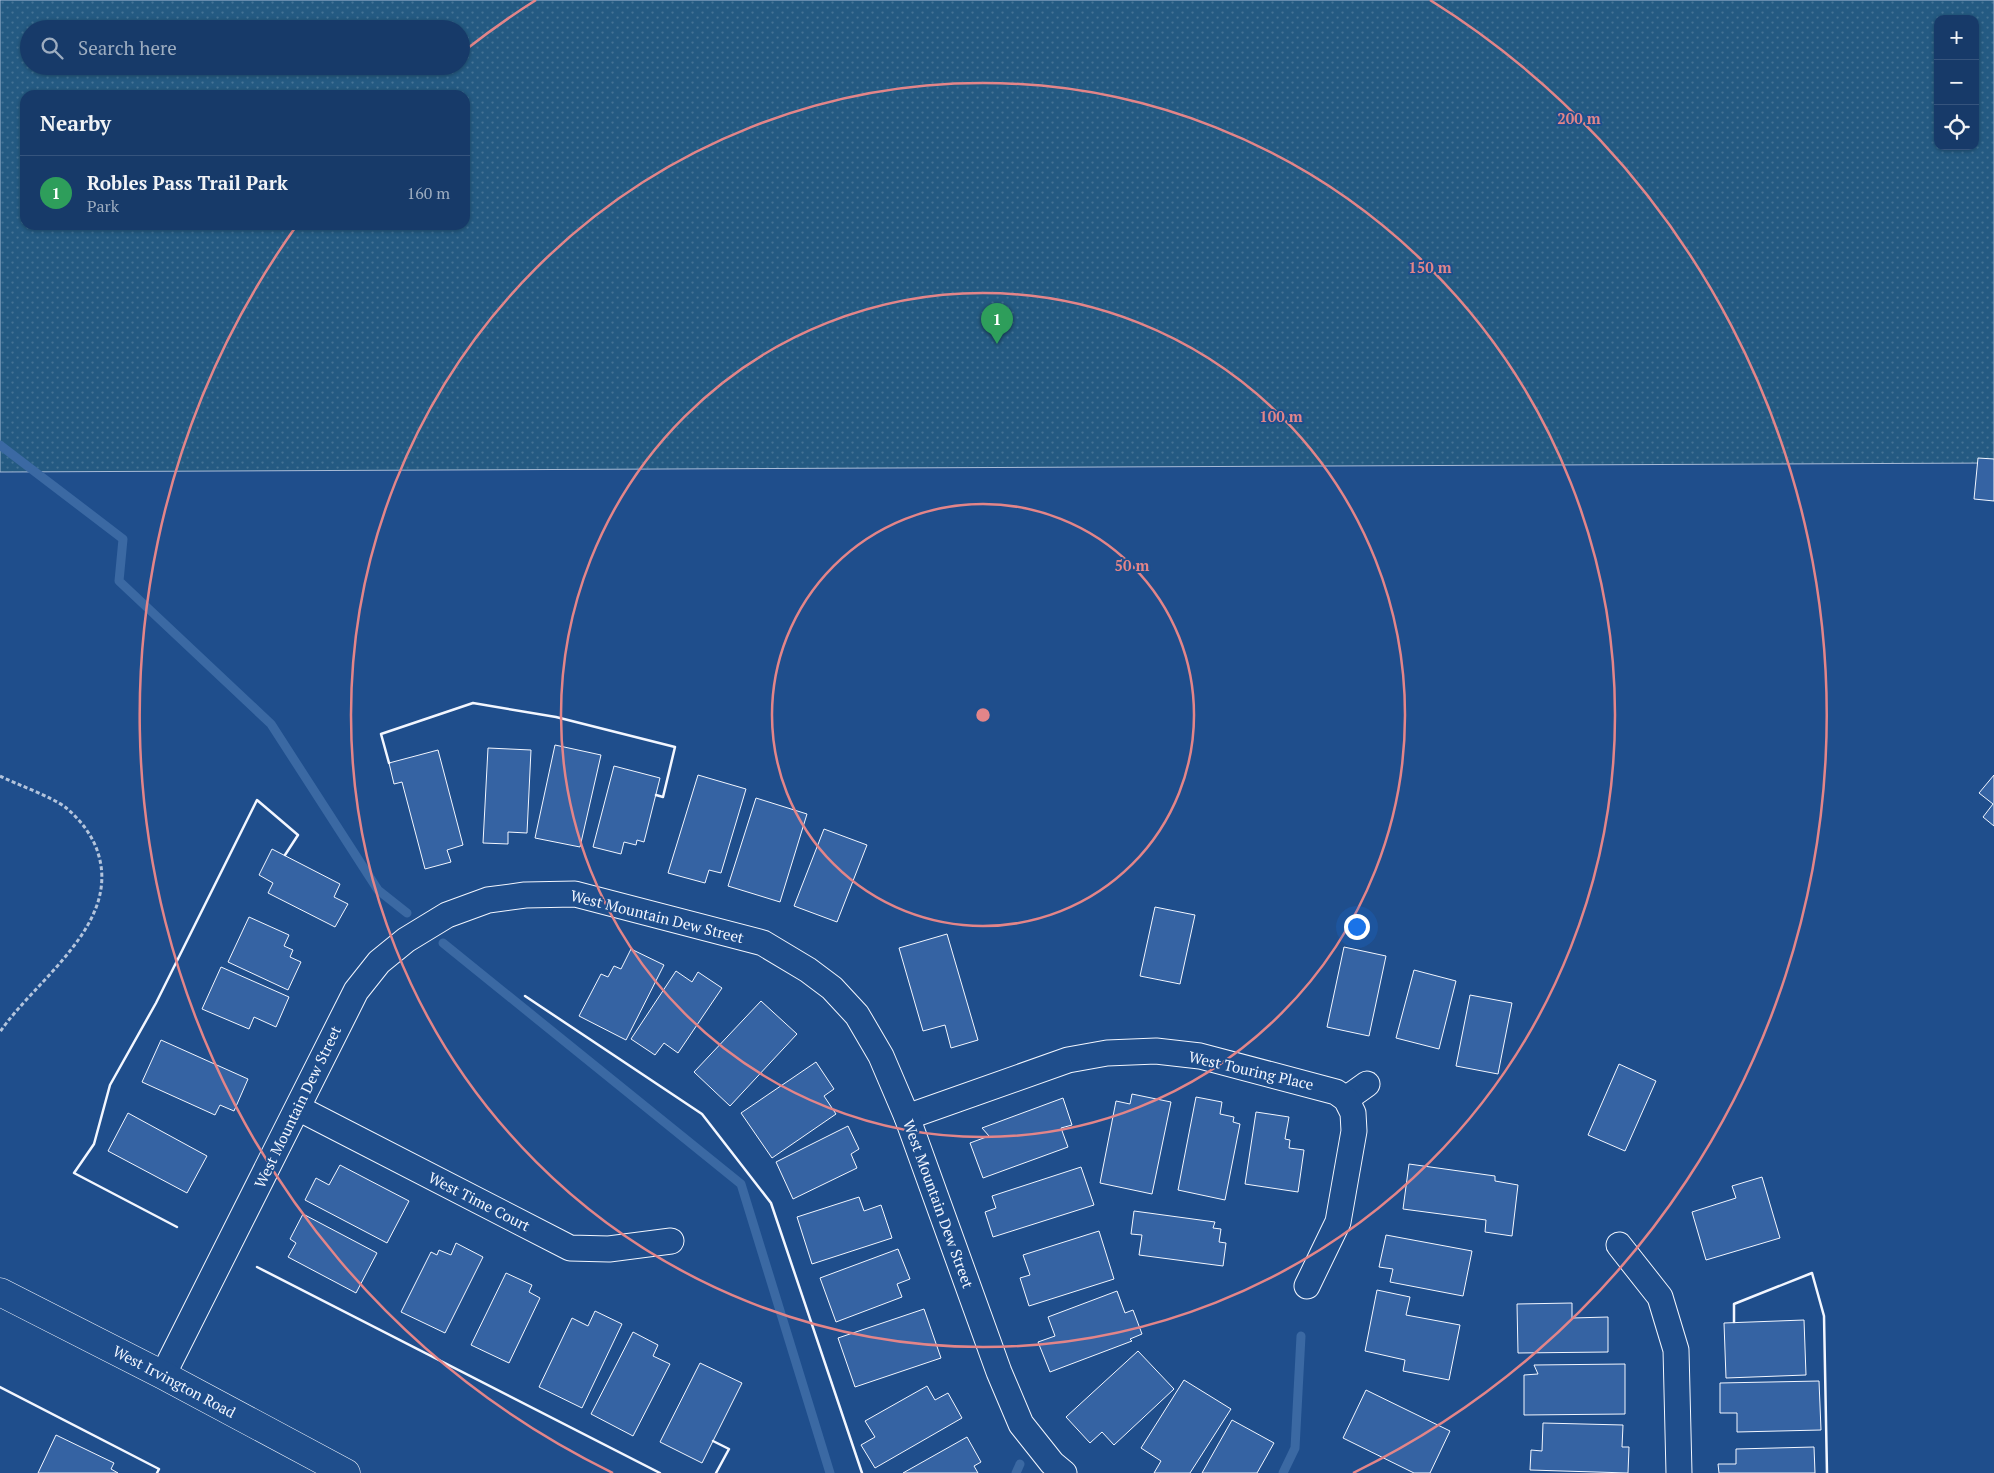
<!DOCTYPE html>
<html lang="en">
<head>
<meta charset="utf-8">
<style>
  body { margin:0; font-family:"PT Serif",serif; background:#244571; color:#f1f3f6 }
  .controls { position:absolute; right:15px; top:15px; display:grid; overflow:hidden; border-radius:10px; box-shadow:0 1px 4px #0004 }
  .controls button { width:45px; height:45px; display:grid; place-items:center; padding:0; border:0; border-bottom:1px solid #36547d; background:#173a69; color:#f1f3f6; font:25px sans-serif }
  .you { position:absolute; left:1356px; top:926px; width:18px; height:18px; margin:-12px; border:4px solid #fff; border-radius:50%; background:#1a73e8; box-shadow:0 0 0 8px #1a73e833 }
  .badge { display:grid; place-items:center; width:32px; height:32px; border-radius:50%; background:#8abfa5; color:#fff; font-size:16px; font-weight:700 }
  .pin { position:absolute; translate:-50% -41px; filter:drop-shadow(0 1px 2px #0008) }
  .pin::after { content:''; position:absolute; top:26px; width:18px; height:15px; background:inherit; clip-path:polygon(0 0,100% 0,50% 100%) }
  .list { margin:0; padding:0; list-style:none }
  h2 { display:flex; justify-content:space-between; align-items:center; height:65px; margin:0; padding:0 20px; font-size:21px }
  h2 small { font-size:16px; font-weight:400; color:#9eadc0 }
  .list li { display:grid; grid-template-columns:32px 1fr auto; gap:15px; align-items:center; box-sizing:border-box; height:75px; padding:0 20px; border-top:1px solid #36547d }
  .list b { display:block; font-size:19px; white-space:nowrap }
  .list p { margin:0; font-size:16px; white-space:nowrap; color:#9eadc0 }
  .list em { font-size:16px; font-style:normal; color:#9eadc0 }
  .icon { flex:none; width:28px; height:28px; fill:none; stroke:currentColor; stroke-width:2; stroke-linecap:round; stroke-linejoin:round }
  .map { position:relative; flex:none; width:1994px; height:1473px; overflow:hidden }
  .search { position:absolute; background:#173a69; box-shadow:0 1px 4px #0004; left:20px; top:20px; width:450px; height:55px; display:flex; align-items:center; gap:12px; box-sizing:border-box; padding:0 18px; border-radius:28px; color:#9eadc0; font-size:19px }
  .panel { position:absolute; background:#173a69; box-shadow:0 1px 4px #0004; left:20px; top:90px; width:450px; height:140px; border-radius:15px }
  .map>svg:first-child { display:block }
</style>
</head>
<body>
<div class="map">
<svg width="1994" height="1473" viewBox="0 0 1994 1473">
  <defs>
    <pattern id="grass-dots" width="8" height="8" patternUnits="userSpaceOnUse" patternTransform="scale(1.25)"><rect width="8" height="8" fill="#245a82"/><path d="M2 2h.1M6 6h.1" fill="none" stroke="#447295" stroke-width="1.8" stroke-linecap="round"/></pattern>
  </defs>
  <rect width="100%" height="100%" fill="#1f4e8c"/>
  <path fill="url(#grass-dots)" stroke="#a8bbd7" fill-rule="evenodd" d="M0,0H1994V463L0,472ZM1938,19H1975V146H1938ZM29,29H461V66H29ZM25,95H465V225H25Z"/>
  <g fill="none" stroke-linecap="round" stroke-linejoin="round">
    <g stroke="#3b69a3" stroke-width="9">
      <polyline points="0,445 123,539 119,581 271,724 378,890 407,913"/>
      <polyline points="443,943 741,1184 830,1473"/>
      <polyline points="1016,1473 1020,1464"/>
      <polyline points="1283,1473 1295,1448 1301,1336"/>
    </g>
  </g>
  <g fill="#3563a3" stroke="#f2f6ff">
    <polygon points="1978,458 1994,459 1994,501 1974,499"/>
    <polygon points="555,745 601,755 580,847 535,838"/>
    <polygon points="488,748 531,750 527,833 508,832 508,844 483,843"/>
    <polygon points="438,750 463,845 447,850 451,862 425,869 402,782 394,784 389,763"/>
    <polygon points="614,766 660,778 644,842 637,840 636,845 624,842 621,854 593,847"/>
    <polygon points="698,775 746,789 721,873 709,870 705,883 668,873"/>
    <polygon points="1994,775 1994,826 1983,817 1993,804 1979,793"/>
    <polygon points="756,798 807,814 780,902 728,886"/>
    <polygon points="824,829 867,845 837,922 794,906"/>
    <polygon points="272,849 340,884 334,897 348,904 335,927 268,893 273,883 259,875"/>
    <polygon points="1155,907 1195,915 1180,984 1140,976"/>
    <polygon points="249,917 289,935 284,946 293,950 290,957 301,962 288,990 228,962"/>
    <polygon points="947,934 978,1040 951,1048 945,1025 923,1031 899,948"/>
    <polygon points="1344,947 1386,956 1369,1036 1327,1027"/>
    <polygon points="631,949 664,965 626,1040 579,1016 601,974 608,977 614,966 621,969"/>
    <polygon points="221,967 289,997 276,1027 254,1017 249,1029 202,1009"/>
    <polygon points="1414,970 1456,981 1439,1049 1396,1038"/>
    <polygon points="676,971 692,982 698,972 722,988 678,1053 664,1043 655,1055 631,1039"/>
    <polygon points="1470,995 1512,1003 1498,1074 1456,1066"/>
    <polygon points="761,1001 797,1034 730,1106 694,1072"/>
    <polygon points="161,1040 248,1079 234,1111 220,1105 215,1115 142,1082"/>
    <polygon points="816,1062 834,1089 824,1096 836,1114 772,1158 741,1113"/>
    <polygon points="1619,1064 1656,1081 1625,1151 1588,1135"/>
    <polygon points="1132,1094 1171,1102 1152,1194 1100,1183 1116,1101 1130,1104"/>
    <polygon points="1196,1097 1222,1102 1220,1114 1234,1117 1233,1122 1240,1124 1225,1200 1178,1190"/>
    <polygon points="1063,1098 1072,1125 1061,1128 1068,1147 983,1178 970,1143 989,1136 982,1128"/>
    <polygon points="1256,1112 1289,1117 1285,1139 1290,1140 1289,1148 1304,1150 1298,1192 1245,1184"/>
    <polygon points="128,1113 207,1156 187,1193 108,1151"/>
    <polygon points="848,1126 859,1149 851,1154 857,1168 793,1199 776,1162"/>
    <polygon points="1409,1164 1495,1176 1495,1181 1518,1185 1512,1236 1485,1232 1486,1220 1403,1209"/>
    <polygon points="340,1165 409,1201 387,1243 305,1200 316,1178 329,1185"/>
    <polygon points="1081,1167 1094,1205 993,1237 985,1212 996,1208 992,1196"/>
    <polygon points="1762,1177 1780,1238 1706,1260 1692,1212 1736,1198 1732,1186"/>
    <polygon points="859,1197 864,1211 881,1205 892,1238 812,1264 797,1217"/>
    <polygon points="1134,1211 1215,1222 1213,1228 1221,1229 1219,1242 1226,1243 1223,1266 1139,1255 1142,1235 1131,1234"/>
    <polygon points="303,1214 377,1253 356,1293 288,1257 296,1243 290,1239"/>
    <polygon points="1099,1231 1114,1279 1029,1306 1020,1278 1030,1275 1023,1255"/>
    <polygon points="1386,1235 1472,1251 1463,1296 1390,1282 1393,1269 1379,1267"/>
    <polygon points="456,1243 483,1257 445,1333 401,1312 431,1252 437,1255 439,1250 451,1255"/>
    <polygon points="898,1249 910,1279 897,1284 902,1297 836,1322 820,1278"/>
    <polygon points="506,1273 532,1285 529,1292 540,1298 509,1363 471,1345"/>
    <polygon points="1377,1290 1410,1297 1406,1315 1460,1325 1449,1380 1403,1371 1405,1360 1365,1351"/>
    <polygon points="1117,1291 1125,1313 1133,1310 1142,1334 1130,1339 1132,1341 1050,1372 1038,1342 1055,1336 1048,1317"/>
    <polygon points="1572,1303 1572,1318 1608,1317 1608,1352 1518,1353 1517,1304"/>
    <polygon points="924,1309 941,1358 855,1387 838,1338"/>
    <polygon points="595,1311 622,1324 582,1408 539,1387 572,1318 588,1326"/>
    <polygon points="1804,1320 1806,1375 1726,1378 1724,1323"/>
    <polygon points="633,1332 658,1345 653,1356 670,1364 633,1436 591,1414"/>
    <polygon points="1138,1351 1174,1389 1114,1445 1102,1432 1090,1443 1066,1417"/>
    <polygon points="700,1363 742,1383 702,1463 660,1442"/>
    <polygon points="1625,1364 1625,1414 1524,1415 1524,1375 1538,1374 1534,1365"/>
    <polygon points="1184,1380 1231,1409 1190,1473 1154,1473 1161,1461 1141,1448"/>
    <polygon points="1819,1381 1821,1430 1737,1432 1737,1413 1720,1413 1720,1383"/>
    <polygon points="927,1386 935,1400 948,1393 962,1418 875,1468 861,1445 875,1437 865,1421"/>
    <polygon points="1366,1390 1450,1431 1430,1473 1414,1473 1343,1438"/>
    <polygon points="1232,1420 1274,1443 1257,1473 1202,1473"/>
    <polygon points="1543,1423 1623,1425 1622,1447 1629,1447 1628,1473 1530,1470 1531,1450 1542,1451"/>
    <polygon points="56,1435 114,1463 111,1469 118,1473 38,1473"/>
    <polygon points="967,1437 981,1462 974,1466 978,1473 903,1473"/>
    <polygon points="1814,1447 1815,1473 1719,1473 1718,1464 1736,1464 1736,1449"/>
  </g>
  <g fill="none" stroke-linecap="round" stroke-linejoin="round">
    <defs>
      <g id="minor">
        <polyline points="1346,1099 1367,1084"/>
        <polyline points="298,1108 570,1248 609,1249 671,1241"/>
        <polyline points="907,1117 1068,1060 1107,1053 1156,1051 1200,1056 1336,1092 1346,1099 1353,1113 1354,1131 1338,1222 1307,1286"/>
        <polyline points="1619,1245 1660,1297 1676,1350 1679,1473"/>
        <polyline points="163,1375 356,991 379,962 406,940 447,915 488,900 525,895 575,894 763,943 808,970 832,988 857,1015 881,1056 907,1117 999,1372 1021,1424 1052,1463 1064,1473"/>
      </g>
      <polyline id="secondary" points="0,1292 163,1375 346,1473"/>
    </defs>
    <use href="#minor" stroke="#f2f6ff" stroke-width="27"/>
    <use href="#secondary" stroke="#f2f6ff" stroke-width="29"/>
    <path stroke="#b3c4dc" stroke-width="3" stroke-dasharray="4 2.5" stroke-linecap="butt" d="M0,776C18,785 50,796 65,807C80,819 93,836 98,853C121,925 35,980 0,1032"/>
    <use href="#minor" stroke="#1f4e8c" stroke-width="25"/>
    <use href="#secondary" stroke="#1f4e8c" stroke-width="28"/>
    <g stroke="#f2f6ff" stroke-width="2.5">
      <polyline points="389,763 381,734 473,703 556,717 675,747 663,797 656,795"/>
      <polyline points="525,996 702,1114 771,1203 862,1473"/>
      <polyline points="177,1227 74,1173 94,1144 110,1085 156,1003 257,800 298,835 285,855"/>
      <polyline points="257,1267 660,1473"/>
      <polyline points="1734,1322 1734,1304 1812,1273 1824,1316 1827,1473"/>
      <polyline points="0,1387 159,1469 157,1473"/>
      <polyline points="713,1441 729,1449 716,1473"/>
    </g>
  </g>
  <g fill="none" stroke="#e38589" stroke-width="2.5">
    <circle cx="983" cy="715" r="211"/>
    <circle cx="983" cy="715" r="422"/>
    <circle cx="983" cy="715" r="632"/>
    <path d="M613 1473A843 843 0 0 1 297 225M464 51A843 843 0 0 1 536 0M1430 0A843 843 0 0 1 1353 1473"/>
  </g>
  <g text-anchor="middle" stroke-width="4" stroke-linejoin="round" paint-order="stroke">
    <g font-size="15" fill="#f2f6ff" stroke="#1f4e8c">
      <text transform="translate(657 917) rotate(14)" y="5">West Mountain Dew Street</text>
      <text transform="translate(1251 1071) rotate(13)" y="5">West Touring Place</text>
      <text transform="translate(298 1107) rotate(-64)" y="5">West Mountain Dew Street</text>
      <text transform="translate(479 1202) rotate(27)" y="5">West Time Court</text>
      <text transform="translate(938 1204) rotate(70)" y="5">West Mountain Dew Street</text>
      <text transform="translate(174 1382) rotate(28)" y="5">West Irvington Road</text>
    </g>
  </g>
  <circle cx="983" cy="715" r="8" fill="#e38589" stroke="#1f4e8c" stroke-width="2.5"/>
  <g font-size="15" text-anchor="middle" font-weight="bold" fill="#e38589" stroke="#1f4e8c" stroke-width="4" stroke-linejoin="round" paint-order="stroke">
    <text x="1579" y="124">200 m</text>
    <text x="1430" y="273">150 m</text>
    <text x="1281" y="422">100 m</text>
    <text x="1132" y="571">50 m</text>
  </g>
</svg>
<div class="controls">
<button>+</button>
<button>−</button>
<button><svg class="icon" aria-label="locate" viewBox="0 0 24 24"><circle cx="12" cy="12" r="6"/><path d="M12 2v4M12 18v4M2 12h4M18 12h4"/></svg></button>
</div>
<div class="you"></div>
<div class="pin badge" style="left:997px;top:344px;background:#2e9e5b">1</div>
<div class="search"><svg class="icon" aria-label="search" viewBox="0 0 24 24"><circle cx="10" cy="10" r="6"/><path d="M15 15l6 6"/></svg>Search here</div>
<section class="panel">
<h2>Nearby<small></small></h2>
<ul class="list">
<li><span class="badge" style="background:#2e9e5b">1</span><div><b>Robles Pass Trail Park</b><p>Park</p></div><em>160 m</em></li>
</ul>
</section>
</div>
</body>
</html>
